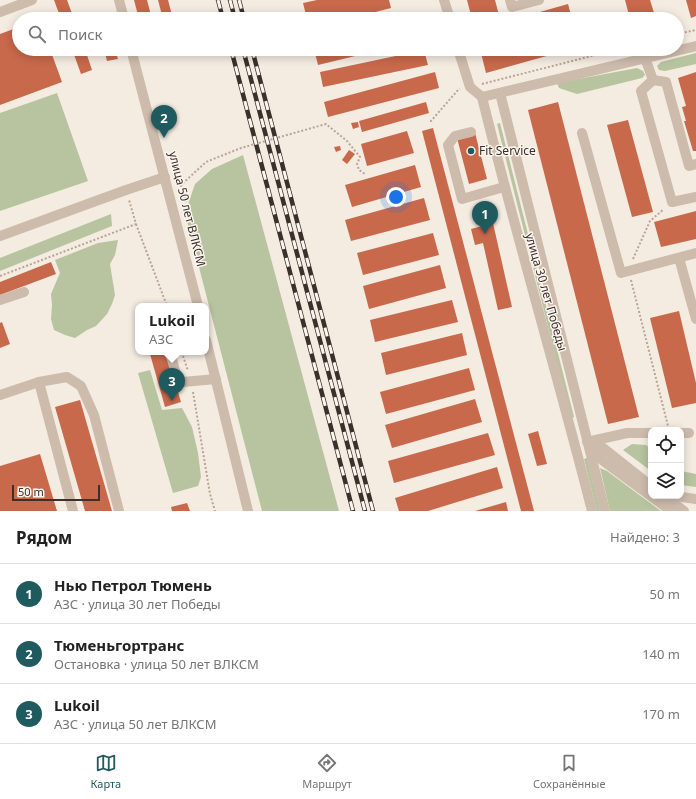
<!DOCTYPE html>
<html lang="ru">
<head>
<meta charset="utf-8">
<style>
  body { margin:0; font-family:"Noto Sans",sans-serif; background:#f6f6f6; color:#222 }
  .controls { position:absolute; right:12px; bottom:12px; display:grid; overflow:hidden; border-radius:8px; box-shadow:0 2px 10px #0003 }
  .controls button { width:36px; height:36px; display:grid; place-items:center; padding:0; border:0; border-bottom:1px solid #e0e0e0; background:#fff; color:#222; font:20px sans-serif }
  .scale { position:absolute; left:12px; bottom:10px; width:88px; box-sizing:border-box; padding-left:4px; border:2px solid #3b302b; border-top:0; font-size:11px; line-height:14px; white-space:nowrap; color:#3b302b; -webkit-text-stroke:3px #fbf5ee; paint-order:stroke }
  .you { position:absolute; left:396px; top:197px; width:14px; height:14px; margin:-10px; border:3px solid #fff; border-radius:50%; background:#1a73e8; box-shadow:0 0 0 6px #1a73e833 }
  .badge { display:grid; place-items:center; width:26px; height:26px; border-radius:50%; background:#1f5a5e; color:#fff; font-size:13px; font-weight:700 }
  .pin { position:absolute; translate:-50% -33px; filter:drop-shadow(0 1px 2px #0008) }
  .pin::after { content:''; position:absolute; top:21px; width:14px; height:12px; background:inherit; clip-path:polygon(0 0,100% 0,50% 100%) }
  .popup { position:absolute; left:135px; top:303px; width:74px; height:52px; box-sizing:border-box; display:grid; place-content:center; border-radius:8px; background:#fff; filter:drop-shadow(0 1px 3px #0005); font-size:13px; white-space:nowrap; color:#767676 }
  .popup b { font-size:15px; color:#222 }
  .popup::after { content:''; position:absolute; left:50%; top:100%; margin-left:-8px; border:8px solid transparent; border-top-color:#fff }
  .list { margin:0; padding:0; list-style:none }
  h2 { display:flex; justify-content:space-between; align-items:center; height:52px; margin:0; padding:0 16px; font-size:17px }
  h2 small { font-size:13px; font-weight:400; color:#767676 }
  .list li { display:grid; grid-template-columns:26px 1fr auto; gap:12px; align-items:center; box-sizing:border-box; height:60px; padding:0 16px; border-top:1px solid #e0e0e0 }
  .list b { display:block; font-size:15px; white-space:nowrap }
  .list p { margin:0; font-size:13px; white-space:nowrap; color:#767676 }
  .list em { font-size:13px; font-style:normal; color:#767676 }
  .icon { flex:none; width:22px; height:22px; fill:none; stroke:currentColor; stroke-width:2; stroke-linecap:round; stroke-linejoin:round }
  .map { position:relative; flex:none; width:696px; height:511px; overflow:hidden }
  .search { position:absolute; background:#fff; box-shadow:0 2px 10px #0003; left:12px; right:12px; top:12px; height:44px; display:flex; align-items:center; gap:10px; box-sizing:border-box; padding:0 14px; border-radius:22px; color:#767676; font-size:15px }
  .sheet { height:232px; background:#fff }
  nav { display:flex; justify-content:space-around; align-items:center; box-sizing:border-box; height:56px; border-top:1px solid #e0e0e0; background:#fff; font-size:11px; color:#767676 }
  nav a { display:grid; justify-items:center; gap:2px }
  nav .on { color:#1f5a5e }
  .map>svg:first-child { display:block }
</style>
</head>
<body>
<div class="map">
<svg width="696" height="511" viewBox="0 0 696 511">
  <rect width="100%" height="100%" fill="#f4ebe1"/>
  <g fill="#b8c4a0">
    <polygon points="696,53 696,64 665,71 659,70 657,66 661,62"/>
    <polygon points="637,68 643,71 645,75 642,78 577,94 559,88 557,83"/>
    <polygon points="57,93 88,181 0,211 0,113"/>
    <polygon points="500,123 574,417 571,418 497,124"/>
    <polygon points="243,155 339,511 262,511 185,213 195,184 212,169"/>
    <polygon points="111,214 112,226 0,271 0,258"/>
    <polygon points="118,240 115,255 110,264 115,295 112,304 107,314 96,326 87,330 75,338 65,335 54,330 51,319 52,305 51,294 60,273 55,260 98,243"/>
    <polygon points="150,370 162,410 182,408 192,427 198,453 201,477 198,486 173,493 138,373"/>
    <polygon points="632,444 646,445 651,449 651,471 623,450"/>
    <polygon points="587,458 600,511 597,511 584,459"/>
    <polygon points="600,468 607,471 661,511 610,511"/>
    <polygon points="681,471 696,474 696,487 681,485"/>
  </g>
  <g fill="#c8694b">
    <polygon points="54,0 67,0 74,19 61,19"/>
    <polygon points="134,0 147,0 152,19 139,19"/>
    <polygon points="158,0 168,0 173,19 163,19"/>
    <polygon points="317,0 389,0 391,8 348,19 307,19 303,3"/>
    <polygon points="467,0 495,0 500,19 472,19"/>
    <polygon points="625,0 650,0 656,19 630,19"/>
    <polygon points="686,0 696,0 696,16 691,18"/>
    <polygon points="568,4 572,19 515,19"/>
    <polygon points="19,27 19,49 50,49 62,82 0,105 0,34"/>
    <polygon points="72,49 85,49 92,70 81,74"/>
    <polygon points="104,49 115,49 118,59 107,61"/>
    <polygon points="314,49 380,49 380,50 318,65"/>
    <polygon points="480,49 572,49 486,73"/>
    <polygon points="424,50 428,65 323,87 320,72"/>
    <polygon points="435,72 439,88 328,117 324,102"/>
    <polygon points="696,72 696,151 693,151 684,121 686,121 682,107 686,106 678,78"/>
    <polygon points="426,102 429,113 362,132 359,121"/>
    <polygon points="558,102 639,417 608,424 528,110"/>
    <polygon points="628,120 653,212 632,217 607,125"/>
    <polygon points="358,122 359,127 353,129 351,123"/>
    <polygon points="433,128 534,511 521,511 422,131"/>
    <polygon points="407,131 414,153 367,166 361,144"/>
    <polygon points="475,133 487,179 469,184 457,138"/>
    <polygon points="340,146 341,150 336,152 334,147"/>
    <polygon points="349,150 355,154 347,164 342,160"/>
    <polygon points="415,165 421,187 352,207 345,185"/>
    <polygon points="424,198 430,220 351,241 345,220"/>
    <polygon points="696,211 696,239 661,247 654,222"/>
    <polygon points="493,223 512,307 498,310 483,243 475,245 471,229"/>
    <polygon points="433,233 439,255 363,275 357,253"/>
    <polygon points="51,262 56,274 0,295 0,282"/>
    <polygon points="440,265 446,288 369,309 363,286"/>
    <polygon points="452,300 458,322 375,342 370,320"/>
    <polygon points="679,311 696,383 696,403 672,408 650,318"/>
    <polygon points="2,322 10,344 0,348 0,323"/>
    <polygon points="462,333 467,355 386,375 381,353"/>
    <polygon points="155,352 166,352 181,402 165,407 150,354"/>
    <polygon points="469,368 475,390 386,414 380,392"/>
    <polygon points="475,399 482,422 392,448 385,425"/>
    <polygon points="80,400 112,511 85,511 55,407"/>
    <polygon points="538,431 547,464 537,466 528,434"/>
    <polygon points="488,433 495,455 394,483 388,461"/>
    <polygon points="40,454 57,511 0,511 0,466"/>
    <polygon points="497,467 503,488 428,511 399,511 395,498"/>
    <polygon points="506,502 508,511 475,511"/>
    <polygon points="187,503 190,511 172,511 171,507"/>
  </g>
  <g fill="none" stroke-linecap="round" stroke-linejoin="round">
    <g stroke="#b9a596" stroke-width="2" stroke-dasharray="2 2" stroke-linecap="butt">
      <polyline points="677,34 696,30"/>
      <polyline points="482,84 619,49"/>
      <polyline points="430,121 431,121 458,90 460,89"/>
      <polyline points="186,202 181,185 206,162 241,148 326,124 347,141 360,157 357,164 359,170 365,174"/>
      <polyline points="136,224 167,306"/>
      <polyline points="633,259 650,221 664,209"/>
      <polyline points="0,276 136,224 129,200"/>
      <polyline points="631,280 669,430"/>
      <polyline points="183,356 188,371"/>
      <polyline points="193,392 210,494 215,511"/>
    </g>
    <g stroke="#cdbbac" stroke-width="10">
      <polyline points="119,0 124,19"/>
      <polyline points="444,0 450,19"/>
      <polyline points="510,0 512,7 539,0"/>
      <polyline points="0,12 32,0"/>
      <polyline points="131,49 198,306"/>
      <polyline points="458,49 470,87 482,97"/>
      <polyline points="645,58 653,80"/>
      <polyline points="653,80 641,91 672,202 696,197"/>
      <polyline points="653,80 666,82 689,166 696,164"/>
      <polyline points="500,93 605,511"/>
      <path d="M482,97C516,236 557,373 592,511"/>
      <polyline points="482,97 696,46"/>
      <polyline points="471,132 455,136 448,145 462,199 504,187"/>
      <polyline points="582,133 621,273 696,253"/>
      <polyline points="0,236 126,190 165,177"/>
      <polyline points="679,258 696,319"/>
      <polyline points="0,300 24,292"/>
      <polyline points="206,340 248,511"/>
      <polyline points="170,352 177,378 183,382 216,379"/>
      <polyline points="39,382 73,511"/>
      <polyline points="0,395 39,382 67,377 81,386 94,415 119,511"/>
      <polyline points="681,433 689,433"/>
      <polyline points="587,442 627,433 651,433"/>
      <polyline points="588,442 603,448 651,486"/>
      <polyline points="590,445 602,460 671,511"/>
      <polyline points="664,496 684,511"/>
      <polyline points="675,496 696,499"/>
    </g>
    <defs>
      <g id="rail">
        <polyline points="218,0 223,19"/>
        <polyline points="230,0 235,19"/>
        <polyline points="239,0 244,19"/>
        <polyline points="231,49 353,511"/>
        <polyline points="243,49 365,511"/>
        <polyline points="252,49 373,511"/>
      </g>
    </defs>
    <use href="#rail" stroke="#3b302b" stroke-width="4.5"/>
    <use href="#rail" stroke="#fbf5ee" stroke-width="3" stroke-dasharray="9" stroke-linecap="butt"/>
  </g>
  <circle fill="#1f5a5e" stroke="#fbf5ee" stroke-width="1.5" cx="471" cy="151" r="4"/>
  <g text-anchor="middle" stroke-width="3" stroke-linejoin="round" paint-order="stroke">
    <g font-size="12" fill="#3b302b" stroke="#fbf5ee" text-anchor="start">
      <text x="479" y="155">Fit Service</text>
    </g>
    <g font-size="12" fill="#3b302b" stroke="#fbf5ee">
      <text transform="translate(187 209) rotate(76)" y="4">улица 50 лет ВЛКСМ</text>
      <text transform="translate(546 292) rotate(74)" y="4">улица 30 лет Победы</text>
    </g>
  </g>
</svg>
<div class="controls">
<button><svg class="icon" aria-label="locate" viewBox="0 0 24 24"><circle cx="12" cy="12" r="6"/><path d="M12 2v4M12 18v4M2 12h4M18 12h4"/></svg></button>
<button><svg class="icon" aria-label="layers" viewBox="0 0 24 24"><path d="M12 4l9 5-9 5-9-5zM3 14l9 5 9-5"/></svg></button>
</div>
<div class="scale">50 m</div>
<div class="you"></div>
<div class="pin badge" style="left:485px;top:234px">1</div>
<div class="pin badge" style="left:164px;top:138px">2</div>
<div class="pin badge" style="left:172px;top:401px">3</div>
<div class="popup"><b>Lukoil</b>АЗС</div>
<div class="search"><svg class="icon" aria-label="search" viewBox="0 0 24 24"><circle cx="10" cy="10" r="6"/><path d="M15 15l6 6"/></svg>Поиск</div>
</div>
<section class="sheet">
<h2>Рядом<small>Найдено: 3</small></h2>
<ul class="list">
<li><span class="badge">1</span><div><b>Нью Петрол Тюмень</b><p>АЗС · улица 30 лет Победы</p></div><em>50 m</em></li>
<li><span class="badge">2</span><div><b>Тюменьгортранс</b><p>Остановка · улица 50 лет ВЛКСМ</p></div><em>140 m</em></li>
<li><span class="badge">3</span><div><b>Lukoil</b><p>АЗС · улица 50 лет ВЛКСМ</p></div><em>170 m</em></li>
</ul>
</section>
<nav>
<a class="on"><svg class="icon" aria-label="map" viewBox="0 0 24 24"><path d="M3 6l6-2 6 2 6-2v14l-6 2-6-2-6 2zM9 4v14M15 6v14"/></svg>Карта</a>
<a><svg class="icon" aria-label="directions" viewBox="0 0 24 24"><path d="M12 3l9 9-9 9-9-9zM9 14v-3h6M13 9l2 2-2 2"/></svg>Маршрут</a>
<a><svg class="icon" aria-label="saved" viewBox="0 0 24 24"><path d="M7 4h10v16l-5-4-5 4z"/></svg>Сохранённые</a>
</nav>
</body>
</html>
